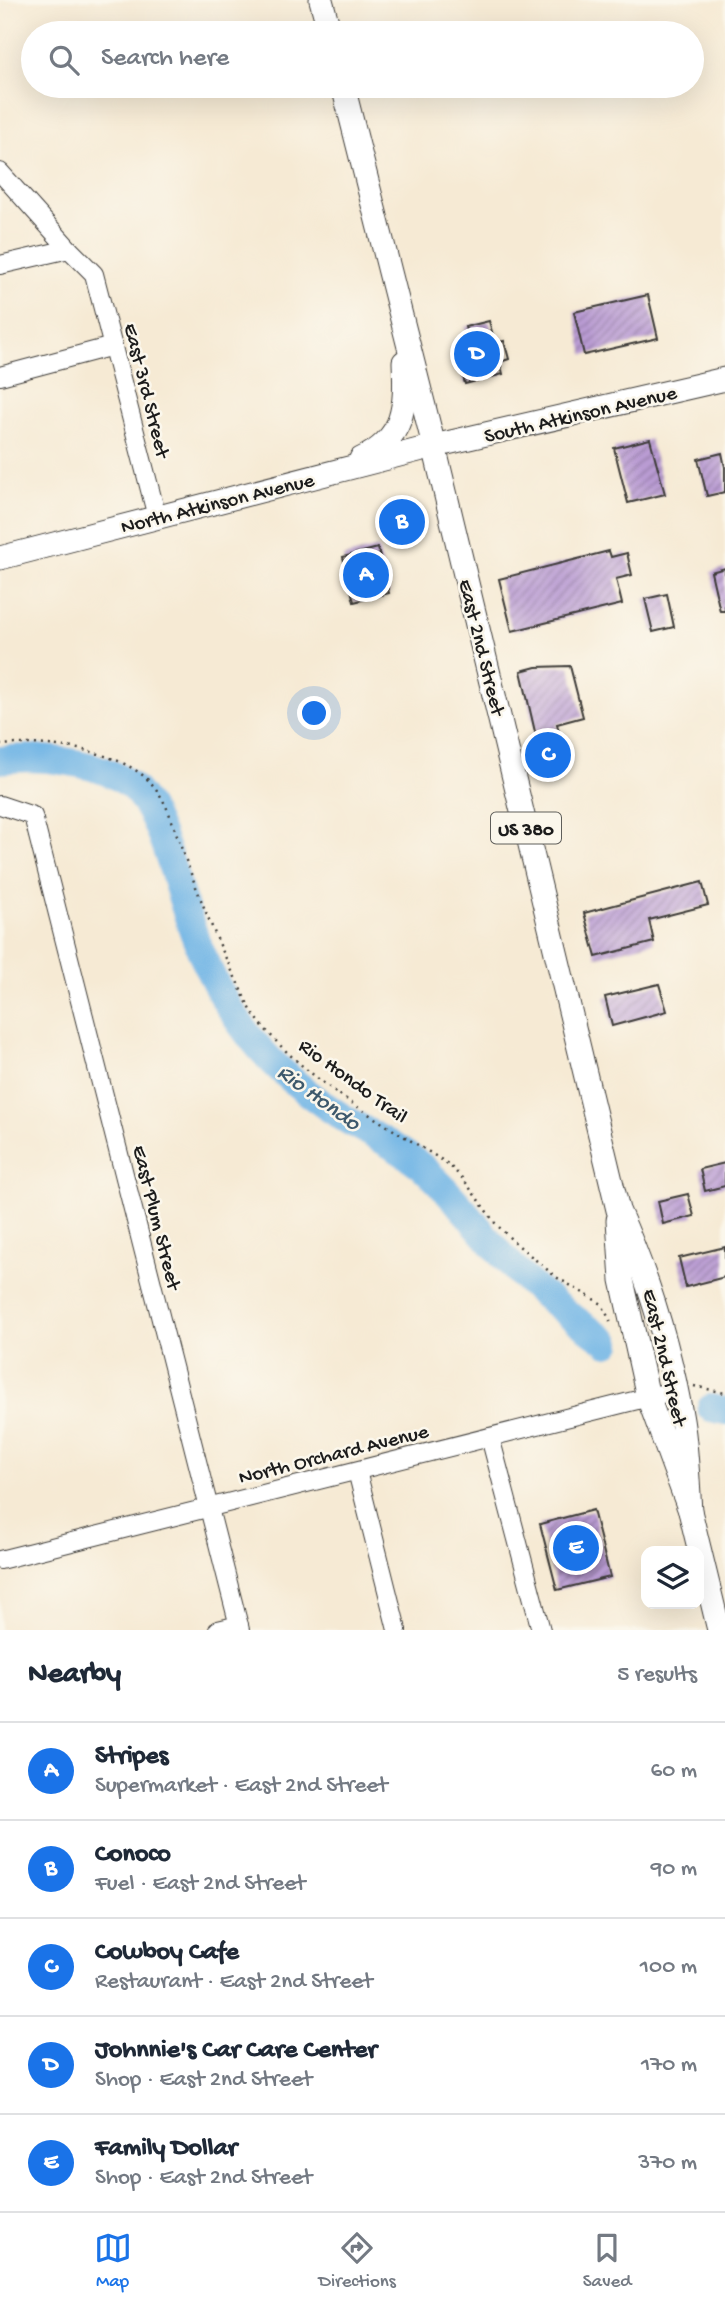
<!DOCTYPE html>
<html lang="en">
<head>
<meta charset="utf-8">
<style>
  body { margin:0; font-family:"Gochi Hand",sans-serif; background:#f2f2f3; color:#1f2937 }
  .controls { position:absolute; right:21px; bottom:21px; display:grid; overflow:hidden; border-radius:14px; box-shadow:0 7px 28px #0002 }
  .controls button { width:63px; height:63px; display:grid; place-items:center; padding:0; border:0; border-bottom:2px solid #e0e1e3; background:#fff; color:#1f2937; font:35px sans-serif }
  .you { position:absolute; left:315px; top:714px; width:24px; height:24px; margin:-18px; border:5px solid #fff; border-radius:50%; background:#1a73e8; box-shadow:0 0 0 10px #1a73e833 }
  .badge { display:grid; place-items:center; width:46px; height:46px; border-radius:50%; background:#1a73e8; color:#fff; font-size:23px; font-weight:700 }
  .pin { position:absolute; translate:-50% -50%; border:4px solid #fff; box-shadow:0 2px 7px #0006 }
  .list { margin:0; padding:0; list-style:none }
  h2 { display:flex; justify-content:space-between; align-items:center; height:91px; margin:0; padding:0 28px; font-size:30px }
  h2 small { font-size:23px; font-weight:400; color:#747a83 }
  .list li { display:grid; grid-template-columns:46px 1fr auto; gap:21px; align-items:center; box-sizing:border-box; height:98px; padding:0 28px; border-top:2px solid #e0e1e3 }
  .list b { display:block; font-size:26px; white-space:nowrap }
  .list p { margin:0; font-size:23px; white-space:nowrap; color:#747a83 }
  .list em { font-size:23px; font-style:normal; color:#747a83 }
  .icon { flex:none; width:38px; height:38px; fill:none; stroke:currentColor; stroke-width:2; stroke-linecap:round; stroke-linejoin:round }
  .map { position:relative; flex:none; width:725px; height:1630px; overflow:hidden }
  .search { position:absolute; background:#fff; box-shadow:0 7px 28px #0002; left:21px; right:21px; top:21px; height:77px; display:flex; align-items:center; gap:18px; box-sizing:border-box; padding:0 24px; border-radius:38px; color:#747a83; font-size:26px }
  .sheet { height:581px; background:#fff }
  nav { display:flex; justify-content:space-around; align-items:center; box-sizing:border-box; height:98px; border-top:2px solid #e0e1e3; background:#fff; font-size:19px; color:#747a83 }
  nav a { display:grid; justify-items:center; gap:4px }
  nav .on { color:#1a73e8 }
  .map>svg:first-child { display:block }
</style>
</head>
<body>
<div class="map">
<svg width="725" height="1630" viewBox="0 0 725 1630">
  <defs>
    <pattern id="building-hatch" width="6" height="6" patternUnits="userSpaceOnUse" patternTransform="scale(1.75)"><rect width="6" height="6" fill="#b99bd3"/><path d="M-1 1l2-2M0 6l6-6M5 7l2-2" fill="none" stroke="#967eaa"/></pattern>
  </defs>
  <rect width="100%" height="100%" fill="#fbf7ec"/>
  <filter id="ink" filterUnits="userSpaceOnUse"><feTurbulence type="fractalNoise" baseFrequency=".0143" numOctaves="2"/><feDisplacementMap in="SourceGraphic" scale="14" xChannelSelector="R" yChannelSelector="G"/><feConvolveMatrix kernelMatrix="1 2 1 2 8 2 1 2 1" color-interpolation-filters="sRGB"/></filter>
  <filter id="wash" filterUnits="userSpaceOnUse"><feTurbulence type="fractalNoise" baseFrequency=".00686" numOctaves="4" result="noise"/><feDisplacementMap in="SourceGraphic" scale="28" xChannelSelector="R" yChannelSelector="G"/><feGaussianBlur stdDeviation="1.57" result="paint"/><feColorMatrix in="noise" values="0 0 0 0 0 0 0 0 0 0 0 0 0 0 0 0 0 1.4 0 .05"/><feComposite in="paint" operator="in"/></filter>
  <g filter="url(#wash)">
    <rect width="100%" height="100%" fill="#f6ead4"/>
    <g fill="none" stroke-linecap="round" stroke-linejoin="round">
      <g stroke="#6eb4e5" stroke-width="28">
        <path d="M0,760C37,755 103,761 132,787C160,813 175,881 188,917C200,953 217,991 239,1022C265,1060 301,1090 339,1115C365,1132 396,1145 420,1165C456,1196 483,1236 516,1270C543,1298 577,1320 608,1343"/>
        <polyline points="711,1408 725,1411"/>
      </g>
    </g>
    <g id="blocks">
      <g fill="url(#building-hatch)">
        <polygon points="648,295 658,338 584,355 574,312"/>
        <polygon points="489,321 495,343 504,341 509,359 500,362 503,374 465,384 454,342 468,338 465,327"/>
        <polygon points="650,439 665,494 628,503 614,448"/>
        <polygon points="722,453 725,467 725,492 707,496 698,459"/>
        <polygon points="418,506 423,529 386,538 380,515"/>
        <polygon points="378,548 389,593 354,602 343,557"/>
        <polygon points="609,551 611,557 627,553 632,575 616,579 622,604 512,631 499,579"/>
        <polygon points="725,568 725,611 720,611 711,572"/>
        <polygon points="667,594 674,627 653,632 645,599"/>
        <polygon points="570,666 583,717 557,724 567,765 544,771 521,671 536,667"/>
        <polygon points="702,882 708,905 649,920 654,942 596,957 584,913"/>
        <polygon points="659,984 667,1011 612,1026 605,997"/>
        <polygon points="725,1163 725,1186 705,1191 700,1169"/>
        <polygon points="688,1194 694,1216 663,1224 658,1201"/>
        <polygon points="725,1247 725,1277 686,1287 679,1258"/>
        <polygon points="593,1510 610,1577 557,1590 540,1524"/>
      </g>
    </g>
  </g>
  <g filter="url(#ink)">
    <use href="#blocks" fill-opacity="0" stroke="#3d3b38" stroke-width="2"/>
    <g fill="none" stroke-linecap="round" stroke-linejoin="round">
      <defs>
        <g id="minor">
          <polyline points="0,172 69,249"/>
          <polyline points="0,265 69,249 94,274 157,517"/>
          <polyline points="0,376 113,346"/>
          <polyline points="0,805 33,816 240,1630"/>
          <polyline points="490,1437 541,1630"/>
          <polyline points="357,1471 397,1630"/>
          <polyline points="0,1560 677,1390"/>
          <polyline points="218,1630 239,1625"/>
        </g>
        <g id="major">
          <polyline points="321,0 330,33"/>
          <path d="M343,86L434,446L618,1210C648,1277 670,1347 682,1420C687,1450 688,1481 690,1511"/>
          <path d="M361,459C405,438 406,407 404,362"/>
          <polyline points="0,558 434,446 725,379"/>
          <polyline points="618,1220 622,1280 648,1397 690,1511 719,1630"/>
        </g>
      </defs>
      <use href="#minor" stroke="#3d3b38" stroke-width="20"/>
      <use href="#major" stroke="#3d3b38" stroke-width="25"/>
      <g stroke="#3d3b38" stroke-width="2.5" stroke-dasharray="2 5" stroke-linecap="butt">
        <path d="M0,745C45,741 113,748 147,779C166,796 174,827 182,850C198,892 213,933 233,973C240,987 246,1003 255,1016C301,1079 383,1122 448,1164L464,1180L495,1223L513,1241L556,1277L602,1304L611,1323"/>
        <polyline points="694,1386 725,1393"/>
      </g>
      <use href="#minor" stroke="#fff" stroke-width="18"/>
      <use href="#major" stroke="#fff" stroke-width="23"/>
    </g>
  </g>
  <g text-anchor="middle" stroke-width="5" stroke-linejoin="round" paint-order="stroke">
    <rect fill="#fbf7ec" stroke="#5f5e5a" stroke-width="2" x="491" y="812.5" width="70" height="31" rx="5"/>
    <g font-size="19" font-weight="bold" fill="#1c1c1c">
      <text x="526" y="835">US 380</text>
    </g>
    <g font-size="21" fill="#1c1c1c" stroke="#fbf7ec">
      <text transform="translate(148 390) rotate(76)" y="7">East 3rd Street</text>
      <text transform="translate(580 413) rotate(-13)" y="7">South Atkinson Avenue</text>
      <text transform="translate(217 502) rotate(-14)" y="7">North Atkinson Avenue</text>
      <text transform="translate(483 647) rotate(76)" y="7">East 2nd Street</text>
      <text transform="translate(354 1080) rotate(36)" y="7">Rio Hondo Trail</text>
      <text transform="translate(158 1217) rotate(76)" y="7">East Plum Street</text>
      <text transform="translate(666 1357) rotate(77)" y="7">East 2nd Street</text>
      <text transform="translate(333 1453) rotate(-14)" y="7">North Orchard Avenue</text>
    </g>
    <g font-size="23" font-style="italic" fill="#3d596c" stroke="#fbf7ec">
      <text transform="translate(320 1096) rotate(36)" y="8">Rio Hondo</text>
    </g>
  </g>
</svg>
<div class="controls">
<button><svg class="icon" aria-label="layers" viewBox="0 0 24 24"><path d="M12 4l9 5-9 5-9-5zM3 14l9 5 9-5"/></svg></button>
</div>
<div class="you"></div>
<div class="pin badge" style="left:366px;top:575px">A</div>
<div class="pin badge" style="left:402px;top:522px">B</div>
<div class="pin badge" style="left:548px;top:755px">C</div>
<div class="pin badge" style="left:477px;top:354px">D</div>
<div class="pin badge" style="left:576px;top:1548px">E</div>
<div class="search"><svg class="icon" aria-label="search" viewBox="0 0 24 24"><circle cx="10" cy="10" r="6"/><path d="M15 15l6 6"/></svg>Search here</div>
</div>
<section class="sheet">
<h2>Nearby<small>5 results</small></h2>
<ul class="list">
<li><span class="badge">A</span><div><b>Stripes</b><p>Supermarket · East 2nd Street</p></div><em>60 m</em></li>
<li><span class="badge">B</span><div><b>Conoco</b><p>Fuel · East 2nd Street</p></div><em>90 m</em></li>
<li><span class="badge">C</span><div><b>Cowboy Cafe</b><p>Restaurant · East 2nd Street</p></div><em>100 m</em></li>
<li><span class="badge">D</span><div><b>Johnnie's Car Care Center</b><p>Shop · East 2nd Street</p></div><em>170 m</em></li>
<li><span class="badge">E</span><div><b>Family Dollar</b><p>Shop · East 2nd Street</p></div><em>370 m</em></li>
</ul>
</section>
<nav>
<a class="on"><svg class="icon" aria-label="map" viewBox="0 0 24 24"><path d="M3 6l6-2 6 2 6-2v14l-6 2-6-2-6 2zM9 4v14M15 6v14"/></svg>Map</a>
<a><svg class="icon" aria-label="directions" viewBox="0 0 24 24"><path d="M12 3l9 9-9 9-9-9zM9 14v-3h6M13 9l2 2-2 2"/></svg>Directions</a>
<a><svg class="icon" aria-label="saved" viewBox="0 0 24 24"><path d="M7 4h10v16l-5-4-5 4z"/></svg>Saved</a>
</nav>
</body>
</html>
